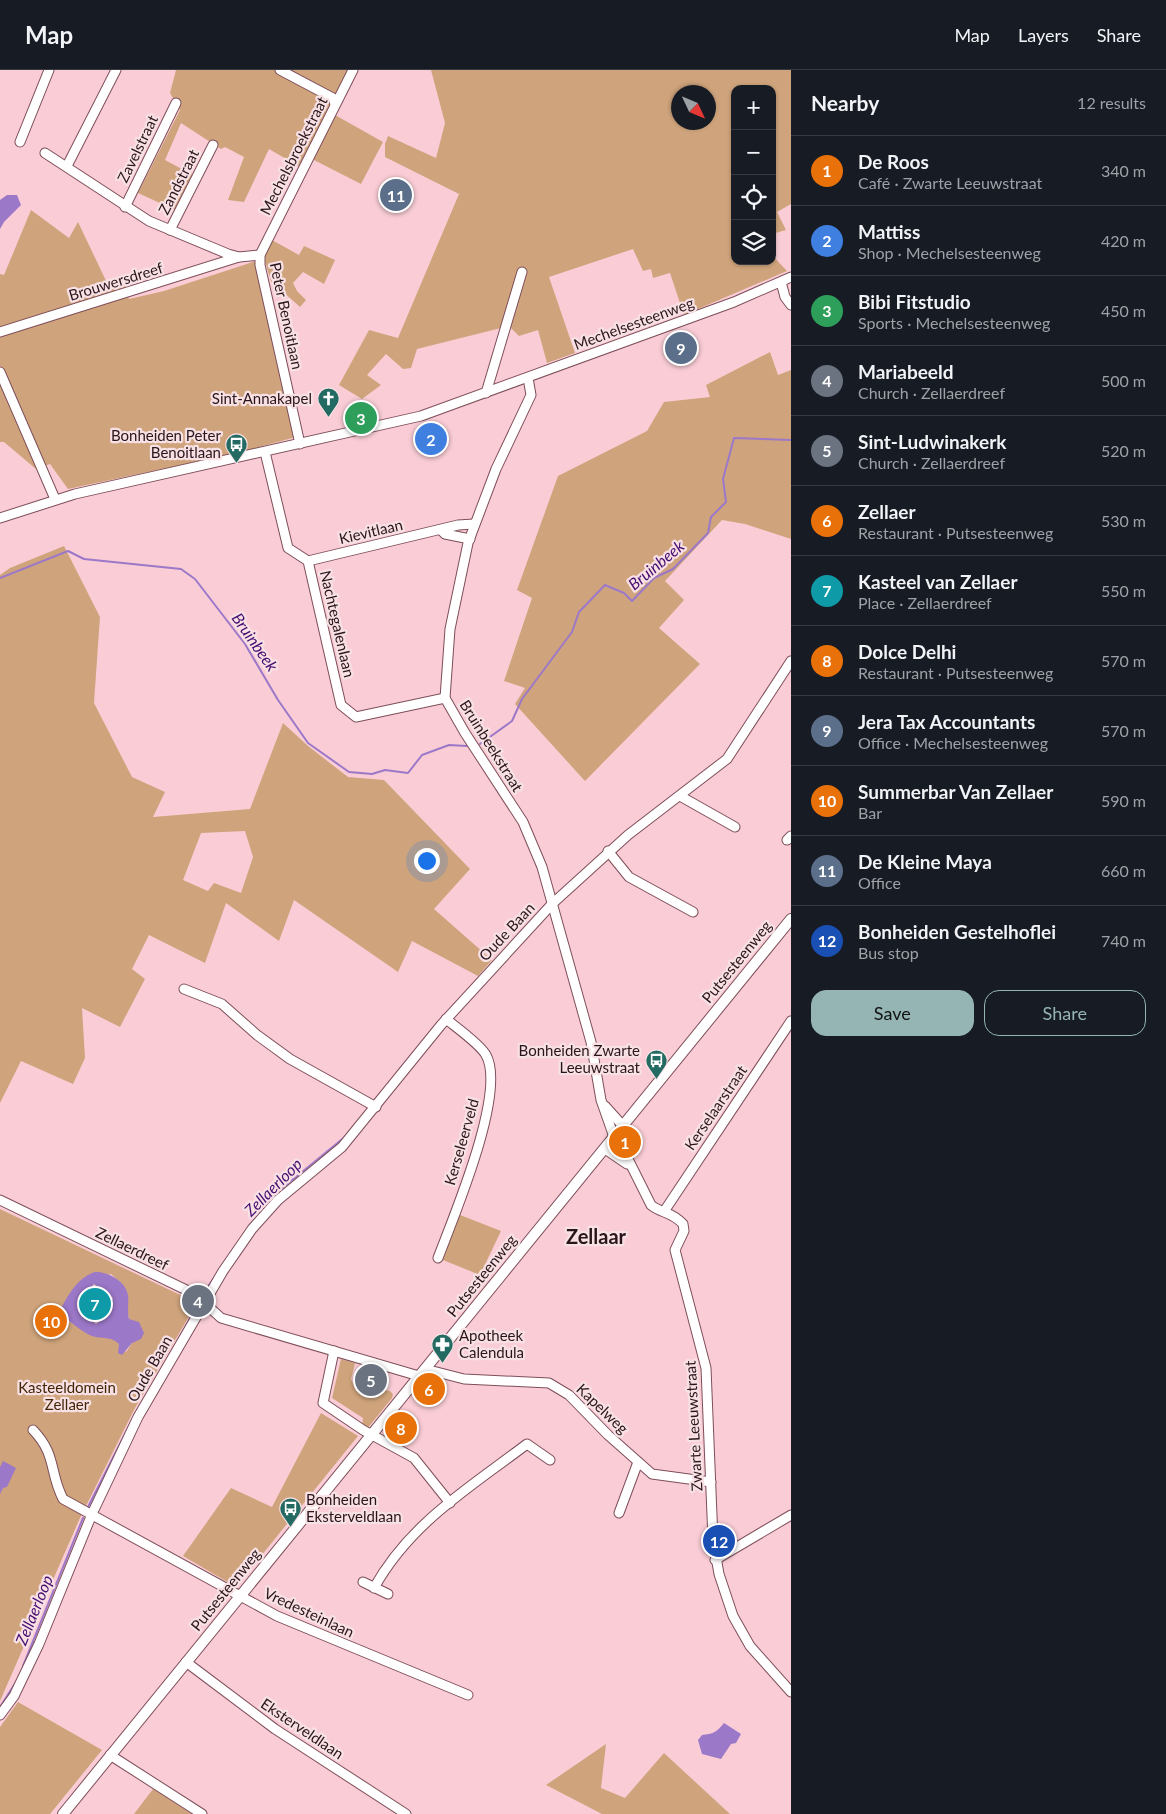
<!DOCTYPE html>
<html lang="en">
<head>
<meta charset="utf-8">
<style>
  body { margin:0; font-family:Lato,sans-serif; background:#242831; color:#f1f3f6 }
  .controls { position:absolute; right:15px; top:15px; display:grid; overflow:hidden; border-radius:10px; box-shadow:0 1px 4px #0004 }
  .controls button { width:45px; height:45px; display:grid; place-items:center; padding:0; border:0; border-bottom:1px solid #363941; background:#171b24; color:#f1f3f6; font:25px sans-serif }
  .compass { position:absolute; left:671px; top:15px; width:45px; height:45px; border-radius:50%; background:#171b24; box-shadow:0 1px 4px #0004; rotate:134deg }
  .you { position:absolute; left:426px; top:790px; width:18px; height:18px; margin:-12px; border:4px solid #fff; border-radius:50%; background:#1a73e8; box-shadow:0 0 0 8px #1a73e833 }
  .badge { display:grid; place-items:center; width:32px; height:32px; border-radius:50%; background:#94b5b3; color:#fff; font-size:16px; font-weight:700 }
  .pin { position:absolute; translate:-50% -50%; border:2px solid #fff; box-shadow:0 1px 5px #0006 }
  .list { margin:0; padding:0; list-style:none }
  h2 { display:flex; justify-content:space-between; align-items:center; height:65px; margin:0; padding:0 20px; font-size:21px }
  h2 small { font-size:16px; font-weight:400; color:#9ea1a6 }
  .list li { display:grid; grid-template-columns:32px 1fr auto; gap:15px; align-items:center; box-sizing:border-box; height:70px; padding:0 20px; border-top:1px solid #363941 }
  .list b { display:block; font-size:19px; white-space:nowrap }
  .list p { margin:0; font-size:16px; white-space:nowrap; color:#9ea1a6 }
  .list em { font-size:16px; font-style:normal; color:#9ea1a6 }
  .actions { display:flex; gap:10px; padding:15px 20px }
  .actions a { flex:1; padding:11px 0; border:1px solid #94b5b3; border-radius:15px; text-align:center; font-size:18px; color:#94b5b3 }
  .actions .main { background:#94b5b3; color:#111 }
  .icon { flex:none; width:28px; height:28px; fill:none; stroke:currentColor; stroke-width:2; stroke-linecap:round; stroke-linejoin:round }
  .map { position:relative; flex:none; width:791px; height:1744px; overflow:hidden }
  header { display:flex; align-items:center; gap:30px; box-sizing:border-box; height:70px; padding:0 25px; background:#171b24; border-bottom:1px solid #363941 }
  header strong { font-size:24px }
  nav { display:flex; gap:28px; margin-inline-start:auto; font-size:18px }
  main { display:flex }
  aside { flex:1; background:#171b24 }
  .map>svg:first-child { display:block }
</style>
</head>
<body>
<header>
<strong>Map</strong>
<nav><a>Map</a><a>Layers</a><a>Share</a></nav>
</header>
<main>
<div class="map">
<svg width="791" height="1744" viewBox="0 0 791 1744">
  <rect width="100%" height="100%" fill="#facdd6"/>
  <g fill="#cfa47c" fill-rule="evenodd">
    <polygon points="176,0 350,0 328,41 383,72 361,114 312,89 300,97 269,79 244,132 228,130 244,87 225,77 221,79 181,53 165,90 193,105 175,140 138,123 180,40 170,23"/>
    <path d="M431,0H791V134L777,142L786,160L772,164V19H735V191H772V185L787,201L684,245L670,203L653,208L651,199L643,201L633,179L549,207L575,283L547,293L538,260L519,266L509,256L417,279L411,298L403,299L386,284L367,305L381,315L362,329L339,315L369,260L398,268L459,124L385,87V74L388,66L436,88L445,53ZM678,22H708V52H678Z"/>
    <polygon points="31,140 69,168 78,152 108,215 123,212 129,229 164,221 256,191 296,367 232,384 68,419 50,394 36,399 4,372 0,372 0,204 4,205"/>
    <polygon points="272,170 299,185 304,176 335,190 324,214 303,202 293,213 297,221 306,230 300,237 271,211 264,188"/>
    <polygon points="770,282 778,305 791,300 791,469 745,454 722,450 665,511 684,530 659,558 700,594 585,711 515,634 525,618 504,611 532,528 517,520 558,406 647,361 664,332 710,327 706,315"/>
    <path d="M64,476L100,547L94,633L132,707L165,722L153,747L250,739L283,653L308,676L348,707L384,710L470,799L434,839L492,890L478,906L412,871L398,902L294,830L279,871L226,833L205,893L149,865L132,899L145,909L120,957L82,938L85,988L73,1014L21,991L0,1033V505L10,498ZM245,761L253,787L241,823L214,813L208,821L183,810L201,763Z"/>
    <path d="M0,1139L197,1233L135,1338L80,1448L0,1631ZM111,1204L122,1214L129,1249L133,1252L132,1273L126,1282L115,1269L92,1265L65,1249C66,1213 81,1212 111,1204Z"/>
    <polygon points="455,1143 501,1161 480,1205 438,1188"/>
    <polygon points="341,1289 355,1293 351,1309 356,1321 369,1323 376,1318 390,1321 393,1324 392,1328 367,1359 362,1356 363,1348 332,1328"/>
    <polygon points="321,1343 358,1366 236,1517 183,1486 231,1418 272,1437"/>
    <polygon points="18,1632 102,1680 50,1744 0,1744 0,1657"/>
    <polygon points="606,1674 601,1718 625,1728 664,1683 730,1744 602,1744 546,1715"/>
    <polygon points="153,1719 192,1744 134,1744"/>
  </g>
  <g fill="#9c78c8" fill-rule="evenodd">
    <polygon points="7,125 17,125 21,135 4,152 0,159 0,130"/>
    <path d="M95,1202C108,1202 125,1210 128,1225C129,1233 127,1241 129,1249L139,1252L144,1263L141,1269L132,1273L122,1285L118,1283L119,1274C111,1266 102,1269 92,1266C84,1263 65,1249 60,1241C67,1226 78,1207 95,1202ZM94,1214L113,1228L109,1235L106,1233L99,1247L100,1251L96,1254L87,1246L82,1247L80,1244C85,1235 95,1230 92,1216Z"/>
    <polygon points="3,1391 16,1398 7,1417 3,1418 0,1424 0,1397"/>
    <path d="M724,1653L741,1664L736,1673L731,1674L721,1689L702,1684L698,1670L702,1665C713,1664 717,1662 724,1653Z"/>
  </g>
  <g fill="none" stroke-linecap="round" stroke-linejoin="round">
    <g stroke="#9c78c8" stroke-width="2">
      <polyline points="0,508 68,481 84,489 181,499 195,509 245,574 278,630 308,673 349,702 372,704 385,700 408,703 422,685 449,675 467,676"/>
      <polyline points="480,674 512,651 522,629 572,562 579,542 605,515 624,523 632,531 654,508 673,499 708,463 711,447 726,432 723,409 734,368 791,370"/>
      <polyline points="249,1156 285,1116 346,1066"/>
      <polyline points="204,1222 214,1208"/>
      <polyline points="178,1270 199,1232"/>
      <polyline points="88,1437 132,1350"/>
      <polyline points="23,1596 83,1448"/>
      <polyline points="0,1637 16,1612"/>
    </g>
    <defs>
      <g id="minor">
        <polyline points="280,0 333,28 335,34"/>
        <polyline points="20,72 49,0"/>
        <polyline points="45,83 149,151 228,184 239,187 260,185"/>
        <polyline points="67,96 116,0"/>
        <polyline points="125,137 176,33"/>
        <polyline points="170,160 213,75"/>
        <polyline points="781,212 785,227 791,235"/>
        <polyline points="0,262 239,187"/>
        <polyline points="0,302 55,429"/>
        <polyline points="528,308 531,325 496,399 468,473 450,559 445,628 465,663 523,752 542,797 591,972 601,1030 614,1067"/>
        <polyline points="486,323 522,202"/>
        <polyline points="300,374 260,195 260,185 353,0"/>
        <polyline points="265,382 288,478 308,491 341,635 356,647 445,628"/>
        <polyline points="0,448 75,424 421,346 734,232 791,207"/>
        <polyline points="441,460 445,464 470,469"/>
        <polyline points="308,491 458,455 474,454"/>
        <polyline points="680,726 735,757"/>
        <polyline points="787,770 791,766"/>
        <polyline points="608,781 629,807 693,842"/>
        <polyline points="184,919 222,934 257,965 290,989 376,1037"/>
        <polyline points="605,1036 623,1056"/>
        <path d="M616,1065L651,1135C662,1144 671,1141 683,1154L684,1161L675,1180L706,1298L713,1470L719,1504L733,1546L750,1576L791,1622"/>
        <polyline points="605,1079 627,1094"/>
        <polyline points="0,1130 207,1230 208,1236 221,1248 419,1306"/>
        <polyline points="665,1140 791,951"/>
        <path d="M438,1188C453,1148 507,1022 486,985C480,974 457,958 446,949"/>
        <polyline points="334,1281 323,1333 363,1360 414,1388 450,1433"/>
        <polyline points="425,1299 464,1309 549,1313 569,1325 608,1365 652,1404 711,1412"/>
        <path d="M33,1360C57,1385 49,1402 63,1429L277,1546L468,1625"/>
        <polyline points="619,1443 638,1392"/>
        <polyline points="715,1490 791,1445"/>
        <polyline points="363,1512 388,1524"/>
        <path d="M374,1518C410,1453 469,1418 527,1374L550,1390"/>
        <polyline points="186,1592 275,1659 406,1744"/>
        <polyline points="0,1645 14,1626 39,1574 92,1444 138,1347 223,1201 252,1159 278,1130 342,1077 441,955 552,834 628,765 727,689 791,591"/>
        <polyline points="110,1685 202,1744"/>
      </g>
      <polyline id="major" points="63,1744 791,849"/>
    </defs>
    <use href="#minor" stroke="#7e4e59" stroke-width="11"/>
    <use href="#major" stroke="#7e4e59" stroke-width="12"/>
    <use href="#minor" stroke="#fff" stroke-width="9"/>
    <use href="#major" stroke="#fff" stroke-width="10"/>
  </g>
  <defs>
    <symbol id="church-pin" viewBox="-11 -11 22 30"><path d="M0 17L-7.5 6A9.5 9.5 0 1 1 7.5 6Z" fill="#226a62" stroke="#f8e1e5"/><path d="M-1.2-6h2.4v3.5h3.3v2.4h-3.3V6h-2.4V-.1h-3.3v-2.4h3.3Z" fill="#fff"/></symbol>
    <symbol id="bus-pin" viewBox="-11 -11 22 30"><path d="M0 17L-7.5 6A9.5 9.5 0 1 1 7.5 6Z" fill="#226a62" stroke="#f8e1e5"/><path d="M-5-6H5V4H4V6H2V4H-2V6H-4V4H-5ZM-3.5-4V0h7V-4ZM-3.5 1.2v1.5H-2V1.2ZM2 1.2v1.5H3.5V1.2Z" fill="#fff"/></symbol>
    <symbol id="pharmacy-pin" viewBox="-11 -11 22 30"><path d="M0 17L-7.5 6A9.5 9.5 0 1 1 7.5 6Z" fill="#226a62" stroke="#f8e1e5"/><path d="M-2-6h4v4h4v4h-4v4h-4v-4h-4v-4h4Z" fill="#fff"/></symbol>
  </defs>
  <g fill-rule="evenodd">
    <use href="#church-pin" x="316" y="316" width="25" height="34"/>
    <use href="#bus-pin" x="224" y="362" width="25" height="34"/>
    <use href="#bus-pin" x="644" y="978" width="25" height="34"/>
    <use href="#pharmacy-pin" x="430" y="1262" width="25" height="34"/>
    <use href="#bus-pin" x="278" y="1426" width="25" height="34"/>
  </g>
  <g text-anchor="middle" stroke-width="4.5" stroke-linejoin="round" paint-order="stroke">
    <g font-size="15" fill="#29151a" stroke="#f8e1e5">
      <text transform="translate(138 79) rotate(-64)" y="5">Zavelstraat</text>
      <text transform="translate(294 86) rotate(-63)" y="5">Mechelsbroekstraat</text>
      <text transform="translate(179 112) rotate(-63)" y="5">Zandstraat</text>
      <text transform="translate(116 212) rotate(-17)" y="5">Brouwersdreef</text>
      <text transform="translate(286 246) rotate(78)" y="5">Peter Benoitlaan</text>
      <text transform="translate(634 254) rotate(-20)" y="5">Mechelsesteenweg</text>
      <text transform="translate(371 462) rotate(-13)" y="5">Kievitlaan</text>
      <text transform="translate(337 554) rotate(77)" y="5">Nachtegalenlaan</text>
      <text transform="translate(491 676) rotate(58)" y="5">Bruinbeekstraat</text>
      <text transform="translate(507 862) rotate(-47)" y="5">Oude Baan</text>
      <text transform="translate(737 892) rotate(-51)" y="5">Putsesteenweg</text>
      <text transform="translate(716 1038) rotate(-56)" y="5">Kerselaarstraat</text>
      <text transform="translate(462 1072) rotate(-74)" y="5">Kerseleerveld</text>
      <text transform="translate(132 1179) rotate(26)" y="5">Zellaerdreef</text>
      <text transform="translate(482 1206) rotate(-51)" y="5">Putsesteenweg</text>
      <text transform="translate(150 1299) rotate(-60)" y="5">Oude Baan</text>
      <text transform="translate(602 1339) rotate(44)" y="5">Kapelweg</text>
      <text transform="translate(694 1356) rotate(-93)" y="5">Zwarte Leeuwstraat</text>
      <text transform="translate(226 1520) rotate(-51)" y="5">Putsesteenweg</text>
      <text transform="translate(309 1543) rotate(25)" y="5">Vredesteinlaan</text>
      <text transform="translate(302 1659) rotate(34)" y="5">Eksterveldlaan</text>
    </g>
    <g font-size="15" fill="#29151a" stroke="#f8e1e5" text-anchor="end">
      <text x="312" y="334">Sint-Annakapel</text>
      <text x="221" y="371">Bonheiden Peter<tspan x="221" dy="17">Benoitlaan</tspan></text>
      <text x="640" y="986">Bonheiden Zwarte<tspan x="640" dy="17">Leeuwstraat</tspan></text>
      <text x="459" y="1271" text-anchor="start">Apotheek<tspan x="459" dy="17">Calendula</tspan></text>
      <text x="306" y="1435" text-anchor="start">Bonheiden<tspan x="306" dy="17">Eksterveldlaan</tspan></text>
    </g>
    <g font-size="15" fill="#432606" stroke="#f8e1e5">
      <text x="67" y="1323">Kasteeldomein<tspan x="67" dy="17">Zellaer</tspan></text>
    </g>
    <g font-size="16" font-style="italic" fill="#470e71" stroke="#f8e1e5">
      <text transform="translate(656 495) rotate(-40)" y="6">Bruinbeek</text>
      <text transform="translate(255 572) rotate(55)" y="6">Bruinbeek</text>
      <text transform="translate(273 1117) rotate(-45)" y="6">Zellaerloop</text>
      <text transform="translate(34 1540) rotate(-68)" y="6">Zellaerloop</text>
    </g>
    <g font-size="20" font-weight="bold" fill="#29151a" stroke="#f8e1e5">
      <text x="596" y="1174">Zellaar</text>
    </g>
  </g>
</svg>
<div class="controls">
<button>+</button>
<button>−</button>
<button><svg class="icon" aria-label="locate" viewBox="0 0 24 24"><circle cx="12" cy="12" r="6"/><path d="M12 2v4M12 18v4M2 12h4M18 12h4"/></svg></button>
<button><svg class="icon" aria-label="layers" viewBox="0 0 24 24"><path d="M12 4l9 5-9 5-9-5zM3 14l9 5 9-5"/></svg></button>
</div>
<svg class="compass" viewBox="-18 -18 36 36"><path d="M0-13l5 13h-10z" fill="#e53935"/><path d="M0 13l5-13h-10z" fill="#9ea1a6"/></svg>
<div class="you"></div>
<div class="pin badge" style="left:625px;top:1072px;background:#e8710a">1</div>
<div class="pin badge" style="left:431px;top:369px;background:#3f7fe0">2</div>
<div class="pin badge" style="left:361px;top:348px;background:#2e9e5b">3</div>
<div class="pin badge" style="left:198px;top:1231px;background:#6b7280">4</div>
<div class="pin badge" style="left:371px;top:1310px;background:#6b7280">5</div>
<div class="pin badge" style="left:429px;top:1319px;background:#e8710a">6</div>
<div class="pin badge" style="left:95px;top:1234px;background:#0f9aa8">7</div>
<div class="pin badge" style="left:401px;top:1358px;background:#e8710a">8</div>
<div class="pin badge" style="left:681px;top:278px;background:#5c6f8a">9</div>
<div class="pin badge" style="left:51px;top:1251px;background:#e8710a">10</div>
<div class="pin badge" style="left:396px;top:125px;background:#5c6f8a">11</div>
<div class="pin badge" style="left:719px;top:1471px;background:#1a4fb4">12</div>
</div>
<aside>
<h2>Nearby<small>12 results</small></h2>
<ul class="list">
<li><span class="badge" style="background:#e8710a">1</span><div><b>De Roos</b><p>Café · Zwarte Leeuwstraat</p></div><em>340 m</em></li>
<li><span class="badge" style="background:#3f7fe0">2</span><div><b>Mattiss</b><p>Shop · Mechelsesteenweg</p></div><em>420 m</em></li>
<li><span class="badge" style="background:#2e9e5b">3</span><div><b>Bibi Fitstudio</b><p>Sports · Mechelsesteenweg</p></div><em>450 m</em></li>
<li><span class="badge" style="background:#6b7280">4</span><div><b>Mariabeeld</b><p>Church · Zellaerdreef</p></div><em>500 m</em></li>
<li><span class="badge" style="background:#6b7280">5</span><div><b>Sint-Ludwinakerk</b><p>Church · Zellaerdreef</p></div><em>520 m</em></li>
<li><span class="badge" style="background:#e8710a">6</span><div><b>Zellaer</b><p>Restaurant · Putsesteenweg</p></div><em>530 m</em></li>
<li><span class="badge" style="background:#0f9aa8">7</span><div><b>Kasteel van Zellaer</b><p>Place · Zellaerdreef</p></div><em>550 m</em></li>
<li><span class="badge" style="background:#e8710a">8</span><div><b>Dolce Delhi</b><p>Restaurant · Putsesteenweg</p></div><em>570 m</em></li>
<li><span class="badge" style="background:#5c6f8a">9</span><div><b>Jera Tax Accountants</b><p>Office · Mechelsesteenweg</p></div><em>570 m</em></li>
<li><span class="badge" style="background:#e8710a">10</span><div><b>Summerbar Van Zellaer</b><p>Bar</p></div><em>590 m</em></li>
<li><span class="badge" style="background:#5c6f8a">11</span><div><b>De Kleine Maya</b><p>Office</p></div><em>660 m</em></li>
<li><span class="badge" style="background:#1a4fb4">12</span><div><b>Bonheiden Gestelhoflei</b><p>Bus stop</p></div><em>740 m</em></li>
</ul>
<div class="actions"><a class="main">Save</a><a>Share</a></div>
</aside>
</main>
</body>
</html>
